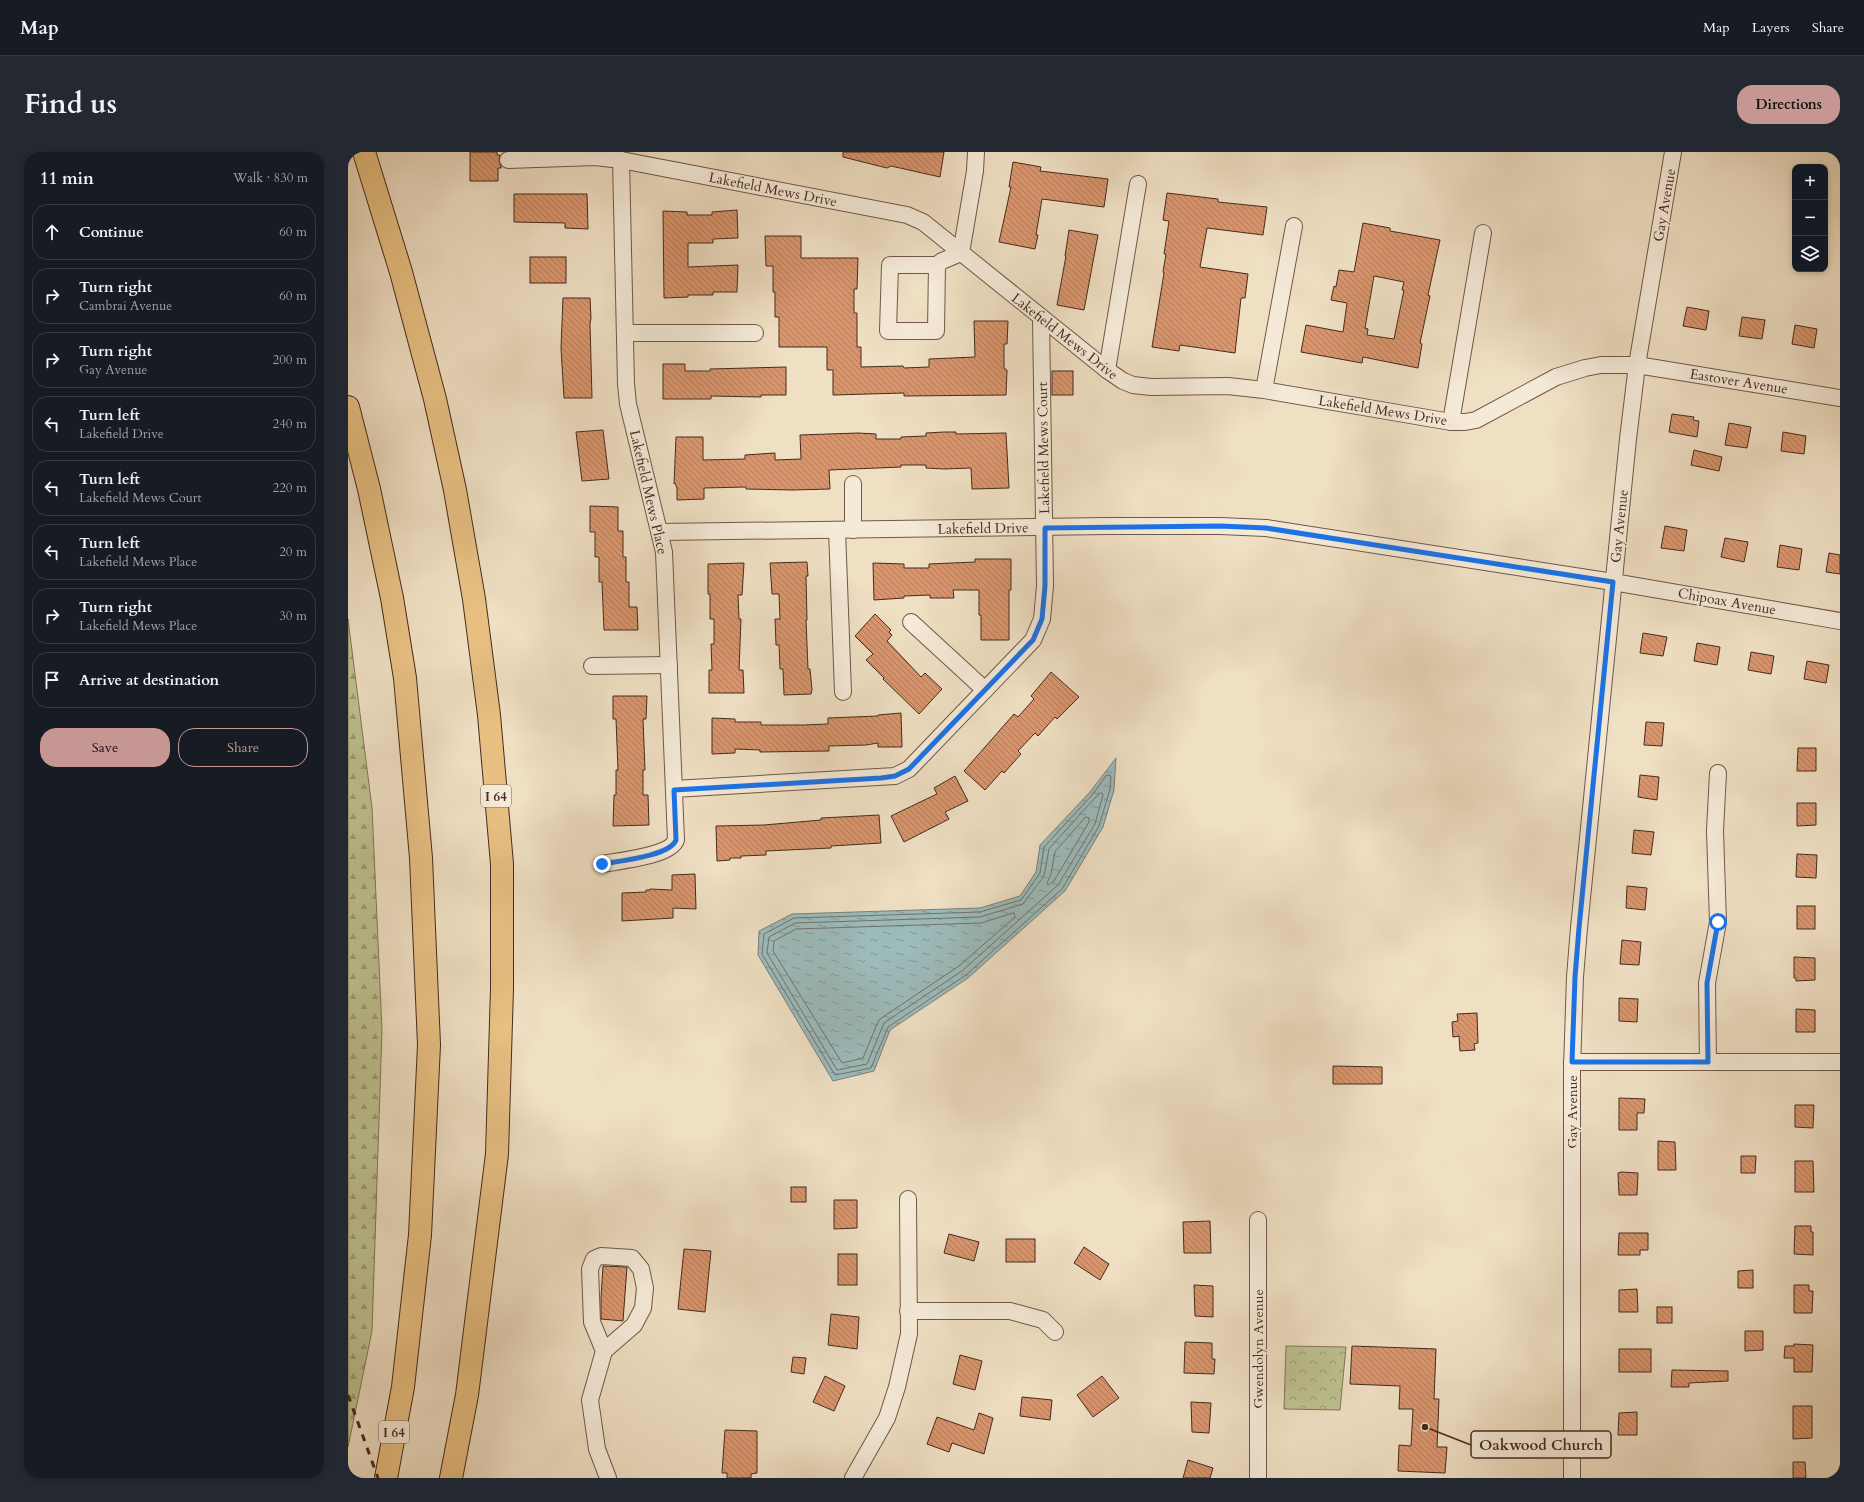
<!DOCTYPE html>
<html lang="en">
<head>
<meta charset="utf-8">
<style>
  body { margin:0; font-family:Cardo,serif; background:#242831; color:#f1f3f6 }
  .controls { position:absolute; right:12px; top:12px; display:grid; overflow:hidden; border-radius:8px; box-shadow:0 2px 6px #0003 }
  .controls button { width:36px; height:36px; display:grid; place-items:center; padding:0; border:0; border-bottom:1px solid #363941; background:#171b24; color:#f1f3f6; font:20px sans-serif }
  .stop { position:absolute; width:12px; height:12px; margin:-9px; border:3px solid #1a73e8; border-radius:50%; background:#fff }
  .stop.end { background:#1a73e8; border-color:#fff; box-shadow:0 1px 4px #0008 }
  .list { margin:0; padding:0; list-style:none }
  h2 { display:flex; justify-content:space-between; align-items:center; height:52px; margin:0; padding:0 16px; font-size:17px }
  h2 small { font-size:13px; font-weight:400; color:#9ea1a6 }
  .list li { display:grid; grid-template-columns:26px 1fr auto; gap:12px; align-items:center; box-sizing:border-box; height:56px; margin:0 8px 8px; padding:0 8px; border:1px solid #363941; border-radius:16px }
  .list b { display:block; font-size:15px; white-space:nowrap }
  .list p { margin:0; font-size:13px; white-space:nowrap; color:#9ea1a6 }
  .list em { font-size:13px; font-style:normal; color:#9ea1a6 }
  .actions { display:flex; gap:8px; padding:12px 16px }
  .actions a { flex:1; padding:9px 0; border:1px solid #c59692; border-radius:16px; text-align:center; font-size:14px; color:#c59692 }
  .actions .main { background:#c59692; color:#111 }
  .icon { flex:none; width:22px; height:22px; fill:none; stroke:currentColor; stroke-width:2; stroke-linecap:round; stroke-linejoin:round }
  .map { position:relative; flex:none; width:1492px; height:1326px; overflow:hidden; border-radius:16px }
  header { display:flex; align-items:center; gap:24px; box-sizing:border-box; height:56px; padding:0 20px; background:#171b24; border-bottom:1px solid #363941 }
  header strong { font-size:19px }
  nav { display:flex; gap:22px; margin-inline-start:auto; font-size:14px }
  .intro { display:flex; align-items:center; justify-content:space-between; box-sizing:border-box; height:96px; padding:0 24px }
  h1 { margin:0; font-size:28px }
  .button { padding:10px 18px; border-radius:16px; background:#c59692; color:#111; font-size:14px; font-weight:700 }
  main { display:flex; gap:24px; padding:0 24px }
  aside { flex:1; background:#171b24; border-radius:16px; box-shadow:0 2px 6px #0003 }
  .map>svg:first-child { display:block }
</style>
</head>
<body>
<header>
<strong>Map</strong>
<nav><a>Map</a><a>Layers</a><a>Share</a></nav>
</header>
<div class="intro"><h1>Find us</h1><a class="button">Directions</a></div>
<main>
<aside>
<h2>11 min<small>Walk · 830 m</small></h2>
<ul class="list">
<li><svg class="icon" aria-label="ahead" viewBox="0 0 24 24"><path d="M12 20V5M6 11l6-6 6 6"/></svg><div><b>Continue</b></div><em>60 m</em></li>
<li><svg class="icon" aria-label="right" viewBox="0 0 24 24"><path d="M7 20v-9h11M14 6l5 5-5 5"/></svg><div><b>Turn right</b><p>Cambrai Avenue</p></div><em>60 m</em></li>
<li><svg class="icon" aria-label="right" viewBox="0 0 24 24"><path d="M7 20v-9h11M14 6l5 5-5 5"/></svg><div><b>Turn right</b><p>Gay Avenue</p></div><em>200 m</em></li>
<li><svg class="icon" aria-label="left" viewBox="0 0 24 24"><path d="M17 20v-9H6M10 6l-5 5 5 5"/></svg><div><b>Turn left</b><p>Lakefield Drive</p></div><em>240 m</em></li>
<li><svg class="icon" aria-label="left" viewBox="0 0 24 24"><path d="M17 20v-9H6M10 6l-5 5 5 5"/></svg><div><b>Turn left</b><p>Lakefield Mews Court</p></div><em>220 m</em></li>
<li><svg class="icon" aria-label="left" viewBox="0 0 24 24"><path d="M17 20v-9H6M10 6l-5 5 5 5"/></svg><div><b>Turn left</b><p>Lakefield Mews Place</p></div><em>20 m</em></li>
<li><svg class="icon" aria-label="right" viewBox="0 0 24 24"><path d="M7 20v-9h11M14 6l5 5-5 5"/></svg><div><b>Turn right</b><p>Lakefield Mews Place</p></div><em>30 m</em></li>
<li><svg class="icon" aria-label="arrive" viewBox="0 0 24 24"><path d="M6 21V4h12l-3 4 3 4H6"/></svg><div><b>Arrive at destination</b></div></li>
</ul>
<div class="actions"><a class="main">Save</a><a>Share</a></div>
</aside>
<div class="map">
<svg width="1492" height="1326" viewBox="0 0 1492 1326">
  <defs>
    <pattern id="forest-firs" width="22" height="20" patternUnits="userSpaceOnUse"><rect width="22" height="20" fill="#bec190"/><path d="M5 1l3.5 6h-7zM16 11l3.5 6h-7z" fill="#9c9d75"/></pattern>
    <pattern id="park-crowns" width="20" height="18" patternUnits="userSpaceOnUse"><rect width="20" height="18" fill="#bec190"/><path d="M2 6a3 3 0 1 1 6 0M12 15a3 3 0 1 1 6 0" fill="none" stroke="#9c9d75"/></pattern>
    <pattern id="water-ripples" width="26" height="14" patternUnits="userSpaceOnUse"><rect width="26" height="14" fill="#9cbbbb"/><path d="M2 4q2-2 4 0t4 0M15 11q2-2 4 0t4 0" fill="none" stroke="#819897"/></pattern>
    <pattern id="building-back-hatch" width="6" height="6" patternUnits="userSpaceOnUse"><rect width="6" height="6" fill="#db956c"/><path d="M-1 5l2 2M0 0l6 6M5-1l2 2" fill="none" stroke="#b37a58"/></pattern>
  </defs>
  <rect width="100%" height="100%" fill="#efdfc3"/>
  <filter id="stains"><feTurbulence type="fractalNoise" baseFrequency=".005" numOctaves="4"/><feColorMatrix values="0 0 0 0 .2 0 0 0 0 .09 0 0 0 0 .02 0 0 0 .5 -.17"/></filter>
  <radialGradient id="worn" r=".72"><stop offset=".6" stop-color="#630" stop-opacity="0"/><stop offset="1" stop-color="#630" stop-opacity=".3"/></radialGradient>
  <polygon fill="url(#forest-firs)" stroke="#827658" points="0,467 24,656 34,878 24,1179 0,1295"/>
  <polygon fill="url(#park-crowns)" stroke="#827658" points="938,1194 998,1195 992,1258 936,1257"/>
  <polygon fill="url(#water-ripples)" stroke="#7a817d" points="768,606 766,638 755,675 717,739 620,826 542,878 526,919 485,929 410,803 411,779 444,762 632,756 672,744 688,720 692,693 742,640"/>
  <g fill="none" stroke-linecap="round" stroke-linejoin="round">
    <g stroke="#71726d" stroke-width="1">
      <polygon points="759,623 763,624 762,637 751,674 714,737 618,823 540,875 523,916 487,923 414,802 416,782 446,766 632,760 673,748 692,721 696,695 745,642"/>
      <polygon points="752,641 754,641 755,643 747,672 710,733 614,819 536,871 519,912 489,918 419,801 421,785 447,771 632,765 675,752 696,724 701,697"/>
      <polygon points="738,665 741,666 741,670 706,729 700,733 699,731 703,722 707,700"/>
      <polygon points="666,761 667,765 611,814 532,867 529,872 515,906 494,911 425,799 426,789 448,777 633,771"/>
    </g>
  </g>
  <g fill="url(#building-back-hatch)" stroke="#462a1f" fill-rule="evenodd">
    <polygon points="122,0 149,0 149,3 152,3 151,9 153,14 153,16 150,16 150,29 122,29"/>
    <polygon points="495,0 596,0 592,25 543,14 539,16 495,5"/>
    <polygon points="665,10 693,15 692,19 760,27 756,55 694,47 688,83 690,83 687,97 651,90 663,35 661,35"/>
    <polygon points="819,41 870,47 870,50 919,55 915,83 859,76 852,115 900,122 897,146 893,146 887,201 832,193 831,199 804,195 816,121 815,120 818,102 816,102 821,69 815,68"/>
    <polygon points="166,42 239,42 240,77 217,76 217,71 166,70"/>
    <polygon points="389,58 390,86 365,87 365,91 340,91 340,115 390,113 389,140 365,140 365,143 340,143 340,145 316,146 315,59 339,60 339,63 364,63 364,60"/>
    <path d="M1015,71L1042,76V79L1092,88L1080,143L1082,144L1072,191L1074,192L1070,216L1015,205L1014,211L953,200L958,173L995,180L999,151L983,148L986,134L988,135L991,118L1006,120ZM1026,124L1056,130L1054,138H1056L1046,187L1019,183L1020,177L1017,176Z"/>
    <polygon points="721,78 750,83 736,158 709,153 718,104 717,104"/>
    <polygon points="417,84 453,84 453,106 510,106 509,137 506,137 506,161 509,161 509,195 513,195 513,215 555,214 556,216 581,215 581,207 627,205 626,169 660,169 659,192 656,192 656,216 659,218 658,243 556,244 556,241 485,243 485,218 479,218 479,195 431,195 431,165 427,165 427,140 425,140 425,114 418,114"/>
    <rect x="182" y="105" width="36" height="26"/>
    <polygon points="215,146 242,146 243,166 242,172 244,246 216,246 213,196"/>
    <polygon points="1339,155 1361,159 1358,178 1335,174"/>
    <polygon points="1394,165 1417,168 1414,187 1391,184"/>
    <polygon points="1447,173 1469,177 1466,196 1444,192"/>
    <polygon points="315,212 337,212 337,219 362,219 362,217 438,215 438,243 413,243 413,245 363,244 363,247 315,247"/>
    <rect x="704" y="219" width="21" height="24"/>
    <polygon points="1324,262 1346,265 1345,268 1351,269 1349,285 1321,280"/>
    <polygon points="1381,271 1403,275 1399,296 1377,293"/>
    <polygon points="255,278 261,327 234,329 228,280"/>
    <polygon points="596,280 608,280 608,282 658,281 661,336 624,337 623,316 596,317 578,316 578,313 553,313 553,315 481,318 482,337 445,338 398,337 398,335 356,336 356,347 329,348 329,336 327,331 326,332 328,285 355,285 355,308 397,307 397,303 427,301 427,308 453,307 452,283 510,281 528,282 528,287 553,287 553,285 578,284 578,281"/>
    <polygon points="1435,280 1458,284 1456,302 1433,299"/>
    <polygon points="1346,298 1374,305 1371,319 1343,313"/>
    <polygon points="242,354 270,355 270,379 275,379 275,405 278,405 278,430 281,430 281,455 289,455 290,478 256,478 254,430 251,430 251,405 247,405 247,380 242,380"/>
    <polygon points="1317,374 1339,378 1336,399 1313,396"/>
    <polygon points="1377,386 1400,390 1396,410 1373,405"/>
    <polygon points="1432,393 1454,397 1451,418 1429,415"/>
    <polygon points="1481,401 1492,403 1492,422 1478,420"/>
    <polygon points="627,407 663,407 663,438 661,438 661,488 633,488 633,463 631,463 631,438 605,438 606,446 582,446 582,443 556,444 556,446 526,448 525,411 556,412 556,416 581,416 581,412 627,410"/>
    <polygon points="459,410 460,424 458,424 459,468 458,468 460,517 462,517 464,538 463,542 436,543 435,517 432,517 431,493 428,493 427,467 432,467 431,442 424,442 422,411"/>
    <polygon points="396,411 394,443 390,443 391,467 393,467 391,518 395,518 396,541 361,541 361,518 364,518 363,492 366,492 366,467 362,467 362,442 360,442 360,412"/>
    <polygon points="527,462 543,478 541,480 544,483 539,489 573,525 577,521 594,537 571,562 535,527 536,526 518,508 525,502 507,484"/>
    <polygon points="1295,481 1319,485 1315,504 1292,501"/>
    <polygon points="1349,491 1372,495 1369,513 1346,509"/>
    <polygon points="1403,500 1426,504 1423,522 1400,518"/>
    <polygon points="1459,509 1481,513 1478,531 1456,527"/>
    <polygon points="703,520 731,545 709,567 707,565 690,584 687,581 670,599 673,602 656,621 654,619 637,638 616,619 666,562 670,565 686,547 683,544"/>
    <polygon points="265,544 299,544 298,567 295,567 297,618 295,618 295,643 300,643 301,673 265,674 266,643 268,643 268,618 270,618 268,567 265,567"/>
    <polygon points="553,561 554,595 530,595 530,591 518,593 481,594 481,599 412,600 412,598 387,597 387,601 364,602 364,566 387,567 387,570 413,570 413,573 455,573 480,572 480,566 530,564 530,563"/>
    <polygon points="1298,570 1316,571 1314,594 1296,593"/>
    <polygon points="1450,596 1468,596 1468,619 1449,619"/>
    <polygon points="1292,623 1311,625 1309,648 1290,645"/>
    <polygon points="607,624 620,649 597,660 601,667 556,690 543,664 589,642 586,636"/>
    <polygon points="1449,651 1468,651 1468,673 1449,674"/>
    <polygon points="531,663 533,691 483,694 483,696 418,699 418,703 393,704 393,706 382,706 382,708 369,709 368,674 416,673 473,668 473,666"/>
    <polygon points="1286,678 1306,680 1303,703 1284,701"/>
    <polygon points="1449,702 1469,703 1468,726 1448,725"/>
    <polygon points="347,722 348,757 325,756 325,766 274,769 274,741 298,740 298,738 302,738 302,737 324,738 324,723"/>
    <polygon points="1279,734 1299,736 1297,758 1278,756"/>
    <rect x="1449" y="754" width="18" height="23"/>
    <polygon points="1274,788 1293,790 1291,813 1272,812"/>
    <polygon points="1446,805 1467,806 1467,828 1448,829 1448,826 1446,826"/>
    <polygon points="1271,846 1290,847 1289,870 1271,869"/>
    <polygon points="1448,857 1467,858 1467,880 1448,880"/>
    <polygon points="1129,861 1130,891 1126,892 1127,898 1112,899 1111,884 1105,885 1104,870 1110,869 1109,862"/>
    <polygon points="985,914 1034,915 1034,932 985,932"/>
    <polygon points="1271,946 1297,947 1296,961 1289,961 1289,978 1271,978"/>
    <polygon points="1447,953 1466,953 1465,976 1447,975"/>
    <polygon points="1310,989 1327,990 1328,1018 1310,1018"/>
    <polygon points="1393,1004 1408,1004 1407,1021 1393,1021"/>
    <polygon points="1447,1009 1465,1009 1466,1040 1447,1040"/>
    <polygon points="1273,1020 1290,1021 1289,1043 1271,1043 1270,1021"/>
    <rect x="443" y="1035" width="15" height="15"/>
    <polygon points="486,1048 509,1048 509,1076 486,1077"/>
    <polygon points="862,1069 863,1101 836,1101 835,1070"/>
    <polygon points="1447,1074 1463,1074 1463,1080 1465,1080 1465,1103 1446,1102"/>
    <polygon points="1271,1081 1300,1081 1300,1098 1292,1098 1292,1103 1270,1103"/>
    <polygon points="601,1082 631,1090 626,1109 596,1101"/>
    <rect x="658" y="1087" width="29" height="23"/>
    <polygon points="736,1095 761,1112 752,1128 726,1111"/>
    <polygon points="336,1097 363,1099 357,1160 330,1157"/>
    <rect x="490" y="1102" width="19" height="31"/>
    <polygon points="255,1114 279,1115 275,1169 253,1167 253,1146"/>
    <polygon points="1405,1118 1405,1136 1390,1136 1390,1119"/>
    <polygon points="846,1133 865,1134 865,1165 847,1164"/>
    <polygon points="1446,1133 1461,1133 1461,1139 1465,1139 1464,1161 1446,1161"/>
    <polygon points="1289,1137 1290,1160 1271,1160 1271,1138"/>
    <rect x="1309" y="1155" width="15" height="16"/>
    <polygon points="483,1162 511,1165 509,1197 480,1193"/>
    <polygon points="1397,1179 1415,1179 1415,1198 1397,1199"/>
    <polygon points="837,1190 864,1191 864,1207 867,1207 866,1222 836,1221"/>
    <polygon points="1446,1192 1465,1193 1464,1220 1446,1220 1446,1206 1436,1206 1437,1194 1446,1194"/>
    <polygon points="1004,1194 1088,1197 1086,1247 1091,1247 1089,1295 1099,1295 1097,1321 1050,1319 1051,1293 1063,1294 1065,1257 1051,1257 1052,1234 1002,1232"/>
    <rect x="1271" y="1197" width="32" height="23"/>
    <polygon points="612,1203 634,1209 627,1238 605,1232"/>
    <polygon points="445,1205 458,1206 456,1222 443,1220"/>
    <polygon points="1324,1218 1380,1219 1380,1229 1341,1231 1341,1235 1323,1235"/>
    <polygon points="477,1224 497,1234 486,1259 465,1250"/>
    <polygon points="754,1224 771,1246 745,1265 729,1243"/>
    <polygon points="674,1245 704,1248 702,1268 672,1264"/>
    <polygon points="843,1250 863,1251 861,1281 844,1280"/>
    <polygon points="1445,1254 1464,1254 1464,1286 1445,1287"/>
    <polygon points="1289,1260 1289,1283 1270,1283 1271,1261"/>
    <polygon points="631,1261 645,1266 636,1302 604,1291 601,1300 579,1292 589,1265 626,1278"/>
    <polygon points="377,1278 409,1279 409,1321 403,1322 403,1326 379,1326 379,1321 374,1321"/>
    <polygon points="840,1308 865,1316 862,1326 835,1326"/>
    <polygon points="1445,1310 1457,1310 1458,1326 1445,1326"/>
  </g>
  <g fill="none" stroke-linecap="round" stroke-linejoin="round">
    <defs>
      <g id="minor">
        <polyline points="160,8 247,5 273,8 559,63 575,70 759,218 775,229 785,233 803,235 880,234 916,238 1103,270 1117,270 1128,268 1208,225 1237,216 1253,213 1289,213 1492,246"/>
        <polyline points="589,113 588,179 540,179 542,113 589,113 594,109 613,101 627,19 628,0"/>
        <polyline points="277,181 407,181"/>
        <polyline points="759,218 790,32"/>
        <polyline points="916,238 946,74"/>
        <polyline points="1103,270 1135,81"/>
        <polyline points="505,332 505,378"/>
        <polyline points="489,378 495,540"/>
        <polyline points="312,380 760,374 872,374 918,376 1265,430 1492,469"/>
        <polyline points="563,470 637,538"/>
        <polyline points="244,514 321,513"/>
        <polyline points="326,637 547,624 561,617 685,488 694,467 697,434 693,166"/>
        <path d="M254,712C271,709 322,704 328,688L316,400L280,252L278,232L273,8"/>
        <polyline points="1224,910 1492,910"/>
        <polyline points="1360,910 1359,831 1370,770 1367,679 1370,621"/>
        <polyline points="560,1159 662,1159 695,1168 707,1180"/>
        <polyline points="256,1199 244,1170 242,1117 246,1107 253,1104 284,1106 293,1117 297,1136 295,1156 286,1173 256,1199 242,1248 249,1297 260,1326"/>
        <polyline points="505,1326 539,1266 549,1235 561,1182 560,1047"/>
        <polyline points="910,1326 910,1068"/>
        <polyline points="1224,1326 1224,917 1227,825 1231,776 1280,287 1289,213 1325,0"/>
      </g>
      <g id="highway">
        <polyline points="16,0 53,120 87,247 107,338 126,447 141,563 154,712 154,836 149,1002 119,1243 103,1326"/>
        <polyline points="0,255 21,337 44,446 57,526 73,706 81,893 72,1083 55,1235 38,1326"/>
      </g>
    </defs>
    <use href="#minor" stroke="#705748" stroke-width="18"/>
    <use href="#highway" stroke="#462a1f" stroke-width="24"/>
    <use href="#minor" stroke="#f5ead8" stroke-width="16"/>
    <use href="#highway" stroke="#e8c082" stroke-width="22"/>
    <polyline stroke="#462a1f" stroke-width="3" stroke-dasharray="7 7" stroke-linecap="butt" points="0,1243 30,1326"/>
  </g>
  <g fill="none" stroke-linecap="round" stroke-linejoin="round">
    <path stroke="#1a73e8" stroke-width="5" d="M254,712C271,709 322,704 328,688L326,638L533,626L547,624L561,617L685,488L694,467L697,434V376L872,374L918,376L1265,430L1231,776L1227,825L1224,910H1360L1359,831L1370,770"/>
  </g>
  <g text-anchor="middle" stroke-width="3" stroke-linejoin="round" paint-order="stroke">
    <g fill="#f5ead8" stroke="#7a6456" stroke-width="1">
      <rect x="133" y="633" width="30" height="22" rx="3"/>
      <rect x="31" y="1269" width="30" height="22" rx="3"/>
    </g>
    <g font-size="13" font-weight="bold" fill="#462a1f">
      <text x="148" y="649">I 64</text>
      <text x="46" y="1285">I 64</text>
    </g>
    <g font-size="14" fill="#462a1f" stroke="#f5ead8">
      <text transform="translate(425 37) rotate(11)" y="5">Lakefield Mews Drive</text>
      <text transform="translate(1316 53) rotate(-80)" y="5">Gay Avenue</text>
      <text transform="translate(717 184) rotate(38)" y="5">Lakefield Mews Drive</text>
      <text transform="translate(1391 229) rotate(9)" y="5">Eastover Avenue</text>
      <text transform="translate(1035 258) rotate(9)" y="5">Lakefield Mews Drive</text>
      <text transform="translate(695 296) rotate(-91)" y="5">Lakefield Mews Court</text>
      <text transform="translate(301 340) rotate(77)" y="5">Lakefield Mews Place</text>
      <text transform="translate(1271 374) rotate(-84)" y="5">Gay Avenue</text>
      <text transform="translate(635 376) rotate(-1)" y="5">Lakefield Drive</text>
      <text transform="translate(1379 449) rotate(10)" y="5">Chipoax Avenue</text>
      <text transform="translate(1224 960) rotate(-90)" y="5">Gay Avenue</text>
      <text transform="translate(910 1197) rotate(-90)" y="5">Gwendolyn Avenue</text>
    </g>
  </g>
  <path fill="none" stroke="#462a1f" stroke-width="1.5" d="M1077 1275L1123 1293"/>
  <circle fill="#462a1f" stroke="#f5ead8" stroke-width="1.5" cx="1077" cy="1275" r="4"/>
  <rect fill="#f5ead8" stroke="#462a1f" stroke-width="1.5" x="1123" y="1279" width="140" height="27" rx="4"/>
  <g font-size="15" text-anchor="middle" font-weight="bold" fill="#462a1f">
    <text x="1193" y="1298">Oakwood Church</text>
  </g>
  <rect width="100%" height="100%" filter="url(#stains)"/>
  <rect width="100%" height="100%" fill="url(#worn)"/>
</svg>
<div class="controls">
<button>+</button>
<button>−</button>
<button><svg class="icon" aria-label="layers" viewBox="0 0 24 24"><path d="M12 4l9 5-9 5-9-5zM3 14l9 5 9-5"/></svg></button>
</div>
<div class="stop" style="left:1370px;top:770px"></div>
<div class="stop end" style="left:254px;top:712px"></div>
</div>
</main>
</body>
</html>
